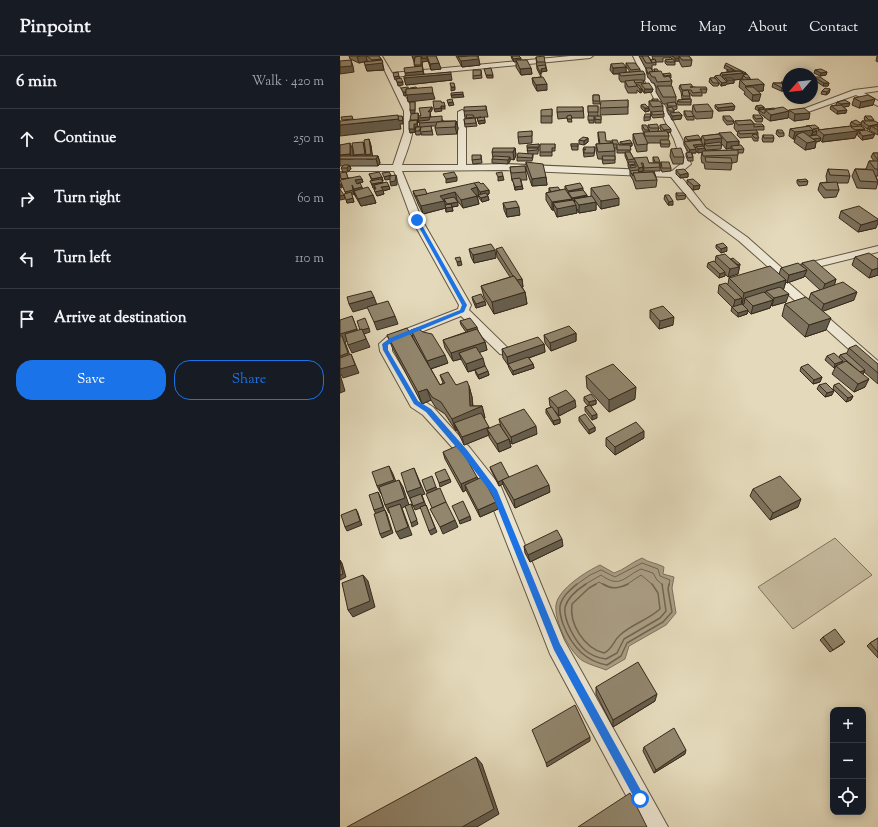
<!DOCTYPE html>
<html lang="en">
<head>
<meta charset="utf-8">
<style>
  body { margin:0; font-family:"Sorts Mill Goudy",serif; background:#20242c; color:#f1f3f6 }
  .controls { position:absolute; right:12px; bottom:12px; display:grid; overflow:hidden; border-radius:8px; box-shadow:0 2px 10px #0003 }
  .controls button { width:36px; height:36px; display:grid; place-items:center; padding:0; border:0; border-bottom:1px solid #363941; background:#171b24; color:#f1f3f6; font:20px sans-serif }
  .compass { position:absolute; left:442px; top:12px; width:36px; height:36px; border-radius:50%; background:#171b24; box-shadow:0 2px 10px #0003; rotate:242deg }
  .stop { position:absolute; width:12px; height:12px; margin:-9px; border:3px solid #1a73e8; border-radius:50%; background:#fff }
  .stop.end { background:#1a73e8; border-color:#fff; box-shadow:0 1px 4px #0008 }
  .list { margin:0; padding:0; list-style:none }
  h2 { display:flex; justify-content:space-between; align-items:center; height:52px; margin:0; padding:0 16px; font-size:17px }
  h2 small { font-size:13px; font-weight:400; color:#9ea1a6 }
  .list li { display:grid; grid-template-columns:26px 1fr auto; gap:12px; align-items:center; box-sizing:border-box; height:60px; padding:0 16px; border-top:1px solid #363941 }
  .list b { display:block; font-size:15px; white-space:nowrap }
  .list em { font-size:13px; font-style:normal; color:#9ea1a6 }
  .actions { display:flex; gap:8px; padding:12px 16px }
  .actions a { flex:1; padding:9px 0; border:1px solid #1a73e8; border-radius:16px; text-align:center; font-size:14px; color:#1a73e8 }
  .actions .main { background:#1a73e8; color:#fff }
  .icon { flex:none; width:22px; height:22px; fill:none; stroke:currentColor; stroke-width:2; stroke-linecap:round; stroke-linejoin:round }
  .map { position:relative; flex:none; width:538px; height:771px; overflow:hidden }
  header { display:flex; align-items:center; gap:24px; box-sizing:border-box; height:56px; padding:0 20px; background:#171b24; border-bottom:1px solid #363941 }
  header strong { font-size:19px }
  nav { display:flex; gap:22px; margin-inline-start:auto; font-size:14px }
  main { display:flex }
  aside { flex:1; background:#171b24 }
  .map>svg:first-child { display:block }
</style>
</head>
<body>
<header>
<strong>Pinpoint</strong>
<nav><a>Home</a><a>Map</a><a>About</a><a>Contact</a></nav>
</header>
<main>
<aside>
<h2>6 min<small>Walk · 420 m</small></h2>
<ul class="list">
<li><svg class="icon" aria-label="ahead" viewBox="0 0 24 24"><path d="M12 20V5M6 11l6-6 6 6"/></svg><div><b>Continue</b></div><em>250 m</em></li>
<li><svg class="icon" aria-label="right" viewBox="0 0 24 24"><path d="M7 20v-9h11M14 6l5 5-5 5"/></svg><div><b>Turn right</b></div><em>60 m</em></li>
<li><svg class="icon" aria-label="left" viewBox="0 0 24 24"><path d="M17 20v-9H6M10 6l-5 5 5 5"/></svg><div><b>Turn left</b></div><em>110 m</em></li>
<li><svg class="icon" aria-label="arrive" viewBox="0 0 24 24"><path d="M6 21V4h12l-3 4 3 4H6"/></svg><div><b>Arrive at destination</b></div></li>
</ul>
<div class="actions"><a class="main">Save</a><a>Share</a></div>
</aside>
<div class="map">
<svg width="538" height="771" viewBox="0 0 538 771">
  <rect width="100%" height="100%" fill="#e4dabb"/>
  <filter id="stains"><feTurbulence type="fractalNoise" baseFrequency=".005" numOctaves="4"/><feColorMatrix values="0 0 0 0 .2 0 0 0 0 .09 0 0 0 0 .02 0 0 0 .5 -.17"/></filter>
  <radialGradient id="worn" r=".72"><stop offset=".6" stop-color="#630" stop-opacity="0"/><stop offset="1" stop-color="#630" stop-opacity=".3"/></radialGradient>
  <polygon fill="#c7bca0" stroke="#80735e" points="495,482 532,519 453,573 418,531"/>
  <path fill="#aa9e85" stroke="#7c705b" d="M302,502C309,507 317,507 324,511L323,518L334,521L332,532L336,557L326,569L289,590L285,603L266,614C259,611 250,609 243,605C230,597 214,565 216,549C218,533 247,515 260,509L274,517C284,514 292,506 302,502Z"/>
  <g fill="none" stroke-linecap="round" stroke-linejoin="round">
    <g stroke="#716450" stroke-width="1">
      <polyline points="236,529 250,519 261,514 275,521 302,507 318,513 320,520 330,524 329,529"/>
      <path d="M244,529L261,519C280,533 284,521 301,513L313,517L317,524L323,529"/>
      <polyline points="255,529 259,526 264,529"/>
      <polyline points="286,529 301,519 313,529"/>
    </g>
    <g stroke="#716450" stroke-width="1.5">
      <path d="M237,528C231,533 222,540 220,550C219,556 221,562 223,568C231,589 244,605 267,609L281,600L287,587L323,566L332,556L328,533L329,528"/>
      <path d="M246,528C238,533 228,541 225,551C223,564 236,587 246,595C252,600 259,602 266,603L277,597L284,583L320,562L326,555L322,528"/>
      <path d="M256,528L249,532L232,548C229,568 244,592 264,597C273,593 273,585 280,579C292,568 308,564 320,553L318,537L312,528"/>
      <path d="M263,528C271,533 278,533 288,528"/>
    </g>
    <defs>
      <g id="minor">
        <path d="M36,0H42L52,17L230,0H253L250,2L54,21C59,31 66,41 71,51C78,70 68,92 62,109H118V56L122,54L126,56V109L165,108L332,115L342,107L334,83L293,0H299L342,83L351,108L339,118L366,152L407,181L443,213L538,190V196L445,219L443,222L538,305V317L533,315L432,224L430,222L435,217L399,185L360,156L331,121L165,114L62,115L82,164L131,249L129,254L171,295L170,298L165,299L160,298L121,260L56,286L52,289V295L81,343L93,351L130,392L161,431L224,584L328,771H303L210,598L148,439L120,400L83,359L71,351L40,295L39,288L48,280L118,253L119,249L72,164L54,115H0V109H53L64,76V55L43,11Z"/>
        <polygon points="538,31 538,35 524,37 538,45 538,50 516,39 465,57 459,57 458,55 514,34"/>
      </g>
    </defs>
    <use href="#minor" stroke="#635643" stroke-width="2"/>
    <use href="#minor" fill="#ede7d3" fill-rule="evenodd"/>
  </g>
  <g fill="#7d735f" stroke="#382a1b" fill-rule="evenodd">
    <polygon points="9,0 39,0 42,4 44,14 27,15 25,9 28,5 27,5 19,7 10,3"/>
    <polygon points="72,0 96,0 101,13 91,14 88,5 82,6 83,14 84,18 112,24 66,29 64,22 75,11 74,6"/>
    <polygon points="116,0 138,0 140,9 122,11"/>
    <polygon points="171,0 181,4 191,12 192,18 181,19 176,11 176,5 174,6 172,3"/>
    <polygon points="299,0 308,0 311,4 313,4 312,0 349,0 352,4 351,10 342,11 339,5 335,5 335,9 327,9 325,7 325,4 332,3 330,1 330,2 323,2 323,6 316,6 316,9 312,9 312,13 313,16 314,16 314,13 319,16 323,19 323,18 331,19 331,22 330,22 332,25 331,30 336,41 336,47 337,50 337,53 334,54 334,57 342,59 341,63 332,64 330,60 330,59 329,59 327,55 327,48 323,48 316,36 316,31 314,27 312,27 309,22 308,22 306,15 306,13"/>
    <polygon points="537,0 538,0 538,6 536,5"/>
    <polygon points="196,1 205,6 207,15 201,16 201,21 207,34 197,35 193,28 192,22 201,21 197,13"/>
    <polygon points="286,7 300,13 300,15 305,18 305,24 303,25 304,27 313,33 312,36 304,37 302,33 302,36 300,37 297,34 297,37 288,37 285,31 285,26 281,26 279,23 279,18 273,18 270,14 271,8 286,11 286,16 290,16 286,10"/>
    <polygon points="385,9 406,17 406,18 410,22 410,23 424,28 423,35 418,35 419,45 412,45 404,38 405,36 399,31 400,24 404,24 402,22 403,20 402,23 394,24 394,27 387,28 386,29 381,30 379,27 378,30 373,30 369,26 370,22 374,22 375,20 380,20 381,17 387,16 387,14 388,14 384,12"/>
    <polygon points="141,14 142,22 133,23 133,20"/>
    <polygon points="475,14 487,16 486,19 480,20 474,17"/>
    <polygon points="474,21 489,27 488,30 483,30 474,24"/>
    <polygon points="433,27 448,27 448,32 446,33 445,35 441,35 432,31"/>
    <polygon points="340,29 367,33 366,37 362,37 362,40 352,40 350,37 349,37 350,40 350,43 342,43 341,36 339,32"/>
    <polygon points="490,33 489,37 486,39 481,38 482,35"/>
    <polygon points="253,39 259,39 260,48 253,48"/>
    <polygon points="514,42 533,49 519,52 512,49"/>
    <polygon points="312,43 318,45 323,50 323,55 324,58 324,61 313,62 311,59 311,57 309,53 309,55 305,56 301,52 301,49 309,51 309,45 312,45"/>
    <polygon points="351,43 351,49 338,49 337,47 338,44"/>
    <polygon points="288,44 288,58 260,59 260,52"/>
    <polygon points="497,46 509,50 504,51 506,57 497,58 490,53 491,50 496,49"/>
    <polygon points="353,49 373,55 372,62 356,63 354,60 354,64 347,64 344,59 344,55 352,56"/>
    <polygon points="375,49 394,54 378,55 375,52"/>
    <polygon points="146,50 148,61 144,61 145,67 139,68 137,62 141,61 134,62 135,62 137,70 125,71 124,63 127,63 125,62 124,55"/>
    <polygon points="248,50 258,50 258,60 261,60 261,67 255,67 255,63 254,63 254,67 249,67"/>
    <polygon points="416,50 424,51 424,53 435,53 449,55 449,54 469,63 454,65 448,61 448,62 430,65 424,61 424,60 423,60 419,57 419,55 415,53"/>
    <path d="M92,51V54L90,57L91,61L103,64V65H116L118,72L117,78L97,79L95,72L96,70H91L93,79H81V77L80,79H76L75,75L76,71H75V76L70,77V64L78,57V60H81ZM78,62L80,70L78,71L77,67H78Z"/>
    <polygon points="243,51 244,62 231,62 232,66 228,66 227,62 218,63 217,56"/>
    <polygon points="212,53 212,67 201,67 201,60"/>
    <polygon points="311,58 310,64 304,65 304,61"/>
    <polygon points="413,59 423,62 422,66 416,66 413,62"/>
    <polygon points="383,60 394,65 393,68 387,69 383,64"/>
    <polygon points="525,60 534,64 533,65 538,67 538,79 529,74 530,73 527,73 522,69 521,70 525,73 524,74 533,82 522,84 518,80 518,79 517,78 518,77 517,77 515,82 482,86 480,84 480,85 476,86 475,92 465,94 454,86 455,83 453,83 449,80 450,73 465,71 466,70 479,72 478,74 512,70 510,69 511,66 521,67 522,65 526,65 524,63"/>
    <polygon points="411,64 414,68 424,70 424,74 416,74 418,77 418,85 414,85 412,82 412,81 400,82 397,79 398,76 397,76 394,72 395,65"/>
    <polygon points="302,69 309,74 309,76 310,76 308,72 308,69 319,72 318,75 322,75 320,73 320,69 331,76 328,77 329,80 328,84 330,88 329,91 321,91 320,87 307,87 307,95 297,96 293,85 293,78 304,79 304,77 302,73"/>
    <polygon points="437,74 444,77 444,80 439,81 436,78"/>
    <polygon points="192,75 192,87 179,88 178,81"/>
    <path d="M258,76L266,85L271,87H272V84L279,89H280V86L292,87V90H290V96L294,103L309,107H314L313,105V101L320,106V115H314L317,124L316,131L296,133L293,124L290,119V115L288,110V107L285,100V97H277V92H275V107L263,108L262,103H258L256,95V88H259L258,80ZM303,111L304,115L303,117H299V116L303,115Z"/>
    <path d="M379,77L399,85V89L404,93L403,97H398L397,106L392,107L391,114L365,113L364,107H362L361,102L362,96L358,97L356,95V97H352L353,101V105H348L346,100V97H349L344,89V86H346L344,84L345,81L361,83V85L362,80L379,78ZM382,88L386,93L391,92L392,94L365,95V93L366,94L381,93Z"/>
    <polygon points="423,79 434,82 433,86 423,86 422,83"/>
    <polygon points="248,82 248,86 244,89 239,88 239,84"/>
    <polygon points="29,83 31,90 32,100 38,100 40,107 38,110 10,110 11,113 8,116 3,116 1,112 3,110 0,110 0,89 13,94 13,100 14,100 23,86 26,100"/>
    <polygon points="199,88 199,95 198,95 198,98 193,98 193,101 192,105 177,105 177,101 188,98 187,91"/>
    <polygon points="215,88 215,95 212,95 212,100 200,100 200,96"/>
    <polygon points="231,88 238,88 238,94 232,94"/>
    <polygon points="255,91 254,100 244,101 243,93"/>
    <polygon points="175,92 176,99 174,104 170,103 170,105 168,108 152,107 152,103 153,102 152,96"/>
    <polygon points="331,93 344,101 343,108 333,108 330,100"/>
    <polygon points="533,97 538,97 538,120 536,120 538,126 536,133 517,132 512,120 515,113 527,113 526,113 529,105 534,105 531,101"/>
    <polygon points="141,99 142,107 133,108 132,104"/>
    <polygon points="186,106 206,121 207,129 192,130 186,113"/>
    <polygon points="321,106 331,112 331,115 322,116 320,110"/>
    <polygon points="185,110 187,124 181,124 183,133 175,134 173,125 172,125 170,111"/>
    <polygon points="488,113 510,120 508,127 497,127 499,134 496,141 484,142 478,134 480,127 487,126 486,120"/>
    <polygon points="336,114 348,117 348,121 340,122 336,118"/>
    <polygon points="6,116 8,122 22,123 23,126 17,128 23,133 33,139 36,147 21,150 14,138 11,138 14,146 7,147 6,137 1,128 2,124 0,120"/>
    <polygon points="29,118 42,121 43,125 42,125 43,127 50,133 43,135 44,138 37,140 34,133 35,133 35,132 33,132 32,129 30,125 32,125"/>
    <polygon points="347,124 360,129 359,133 353,134 347,128"/>
    <polygon points="457,124 468,125 467,129 459,130 457,127"/>
    <polygon points="141,128 149,134 149,138 147,139 149,144 142,146 139,142 138,139 136,139 137,140 139,148 123,152 117,144 116,144 118,150 112,151 113,155 106,156 105,149 106,152 83,158 78,148 77,145 74,139 73,135 87,138"/>
    <polygon points="225,130 243,134 247,140 256,146 256,154 239,157 237,153 237,157 217,161 214,154 212,154 206,144 206,137 209,136 209,132 220,134 225,134"/>
    <polygon points="251,132 279,149 261,153 251,140"/>
    <polygon points="336,137 346,139 345,143 337,144 336,141"/>
    <polygon points="325,139 333,149 328,149 324,143"/>
    <polygon points="163,147 180,159 167,161 164,154"/>
    <polygon points="501,155 536,172 518,176 499,162"/>
    <polygon points="376,189 387,195 381,197 376,192"/>
    <polygon points="129,193 156,202 134,207 131,201"/>
    <polygon points="156,193 182,223 183,231 182,231 185,236 187,248 154,258 144,241 141,230 170,221 157,201"/>
    <polygon points="376,200 391,203 400,208 398,218 388,221 385,218 385,220 379,222 367,211 368,207 375,206"/>
    <polygon points="515,201 538,203 538,219 529,222 512,209"/>
    <polygon points="462,207 496,223 494,229 514,244 483,255 486,274 465,281 442,260 445,248 469,243 471,237 480,234 465,220 464,221 447,227 446,226 443,234 446,246 432,250 431,249 430,252 411,258 408,255 407,258 398,261 391,255 392,251 378,237 379,229 388,228 389,222 439,218 441,212 462,209"/>
    <polygon points="132,241 146,249 136,252 133,245"/>
    <polygon points="310,254 333,269 319,273 310,262"/>
    <polygon points="120,265 137,273 145,286 147,294 139,296 149,319 139,323 136,318 135,314 128,316 122,305 121,303 113,305 105,292 103,284 126,276 121,269"/>
    <polygon points="71,274 108,307 91,313 100,329 103,327 100,319 116,329 129,330 132,341 133,350 142,350 145,362 144,362 149,373 169,383 171,391 159,396 149,381 149,379 124,389 117,374 116,375 105,358 96,352 91,344 82,348 52,291 47,279 81,297 73,282"/>
    <polygon points="236,277 236,285 211,295 205,287 204,279"/>
    <polygon points="204,288 205,296 189,302 193,308 194,312 173,319 169,312 168,309 163,302 162,293"/>
    <polygon points="509,292 538,308 538,328 524,316 523,318 525,331 514,336 492,318 495,312 494,312 485,304 487,300 499,302 500,299 507,297"/>
    <polygon points="461,311 482,321 480,326 473,328 460,315"/>
    <polygon points="246,320 295,343 269,356 247,332"/>
    <polygon points="479,329 492,339 485,341 477,333"/>
    <polygon points="494,329 513,340 511,344 506,346 493,333"/>
    <polygon points="244,341 256,344 256,348 251,350 257,362 252,364 245,355 245,351 248,350 244,345"/>
    <polygon points="209,342 236,351 219,360 215,355 220,363 220,367 214,369 206,357 206,353 211,351 210,350"/>
    <polygon points="239,361 255,371 255,375 249,378 239,365"/>
    <polygon points="159,363 197,378 172,388 161,371"/>
    <polygon points="266,382 304,382 275,399 266,390"/>
    <polygon points="103,396 137,421 138,423 156,446 158,453 140,461 126,434 123,436 105,403"/>
    <polygon points="150,411 169,421 210,436 175,452 164,431 163,428 159,430 151,414"/>
    <polygon points="413,433 458,451 430,464 410,440"/>
    <polygon points="184,490 223,490 190,506 185,497"/>
    <polygon points="483,581 503,588 490,596 480,584"/>
    <polygon points="538,582 538,602 527,590 530,587"/>
    <polygon points="256,631 315,645 273,671 256,638"/>
    <polygon points="304,691 345,698 314,717 303,695"/>
  </g>
  <g fill="#665e4d" stroke="#382a1b">
    <polygon points="20,0 26,0 27,5 19,7 17,1"/>
    <polygon points="118,0 138,0 140,9 122,11 121,5"/>
    <polygon points="87,2 88,5 82,6 83,15 76,15 74,3"/>
    <polygon points="181,2 181,5 174,6 173,3"/>
    <rect x="335" y="2" width="4" height="3"/>
    <polygon points="41,3 44,14 27,15 25,9 33,8 32,4"/>
    <polygon points="11,4 13,10 14,16 0,18 0,11"/>
    <polygon points="99,7 101,13 91,14 90,8"/>
    <polygon points="286,11 286,17 273,18 273,12"/>
    <polygon points="191,12 192,18 181,19 180,13"/>
    <polygon points="206,12 207,15 201,16 201,13"/>
    <polygon points="83,15 84,20 111,18 112,24 66,29 64,22 66,22 65,17"/>
    <polygon points="487,16 486,19 480,20 481,17"/>
    <polygon points="403,17 406,17 406,20 403,19 402,23 394,24 394,27 387,28 386,29 381,30 382,27 387,26 387,24 385,22 384,25 382,25 383,19"/>
    <polygon points="146,19 153,19 153,22 147,22"/>
    <polygon points="59,20 60,23 55,24 54,21"/>
    <polygon points="57,26 63,26 63,29 58,30"/>
    <polygon points="484,27 489,27 488,30 483,30"/>
    <polygon points="207,28 207,34 197,35 196,29"/>
    <polygon points="424,28 423,35 410,36 406,31 406,30"/>
    <polygon points="446,29 448,29 448,32 446,33 445,35 441,35 442,32 446,32"/>
    <polygon points="111,31 115,31 115,34 111,35"/>
    <polygon points="300,33 302,33 302,36 300,37"/>
    <polygon points="305,33 313,33 312,36 304,37"/>
    <polygon points="490,33 489,37 486,39 487,36"/>
    <polygon points="70,35 93,37 95,43 68,46 67,39 64,40 63,36"/>
    <polygon points="123,38 124,41 112,42 111,39"/>
    <polygon points="421,38 419,45 412,45 413,39"/>
    <polygon points="459,42 466,42 466,43 459,44"/>
    <polygon points="535,43 533,49 519,52 521,46"/>
    <polygon points="75,46 75,57 71,58 70,54"/>
    <polygon points="113,46 114,49 109,50 108,47"/>
    <polygon points="510,47 509,50 501,52 501,48"/>
    <rect x="101" y="50" width="4" height="3"/>
    <polygon points="395,50 394,54 378,55 378,52"/>
    <polygon points="92,51 92,54 90,57 91,64 79,66 78,62 78,67 78,57 78,62 88,56"/>
    <polygon points="424,51 423,55 419,54 419,55 418,55 419,52"/>
    <polygon points="101,52 102,55 95,56 94,53"/>
    <polygon points="305,52 309,52 309,55 305,56"/>
    <polygon points="507,54 506,57 497,58 498,55"/>
    <polygon points="449,55 448,62 430,65 431,59"/>
    <polygon points="470,57 469,63 454,65 455,58"/>
    <polygon points="342,59 341,63 332,64 332,60"/>
    <polygon points="62,60 63,68 60,68 61,73 0,80 0,69 59,63 59,65"/>
    <polygon points="77,64 78,71 75,71 75,76 70,77 69,73"/>
    <polygon points="145,64 145,67 139,68 138,65"/>
    <polygon points="116,65 118,72 117,78 115,71"/>
    <polygon points="538,68 538,72 531,70 530,73 527,73 529,70"/>
    <polygon points="331,73 331,76 324,77 324,74"/>
    <polygon points="525,73 523,76 518,75 518,77 517,77 515,82 482,86 484,79"/>
    <polygon points="473,74 471,81 456,79 455,83 453,83 455,76"/>
    <polygon points="477,75 476,79 472,79 473,76"/>
    <polygon points="535,78 533,82 522,84 523,80"/>
    <polygon points="248,82 248,86 244,89 244,85"/>
    <polygon points="382,82 381,89 365,88 364,91 365,84"/>
    <polygon points="481,82 480,85 476,86 475,92 465,94 467,87 470,83"/>
    <polygon points="29,83 31,90 33,103 27,103 26,99"/>
    <polygon points="361,83 361,86 348,88 348,84"/>
    <polygon points="399,85 398,92 391,90 391,92 386,93 387,86"/>
    <polygon points="23,86 25,93 27,103 14,99"/>
    <polygon points="10,87 13,94 13,103 12,103 10,98"/>
    <polygon points="292,87 292,90 282,92 283,88"/>
    <polygon points="363,88 363,91 356,91 356,92 353,89"/>
    <polygon points="175,92 176,99 174,104 173,96"/>
    <polygon points="365,92 365,96 358,97 358,93"/>
    <polygon points="356,93 356,97 349,97 350,94"/>
    <polygon points="10,98 12,103 0,103 0,99"/>
    <polygon points="38,100 40,107 38,110 36,103"/>
    <polygon points="170,101 170,105 168,108 168,104"/>
    <polygon points="9,109 11,113 8,116 7,112"/>
    <polygon points="303,111 303,115 298,116 299,112"/>
    <polygon points="348,117 348,121 340,122 340,119"/>
    <polygon points="51,119 52,123 45,124 44,121"/>
    <polygon points="56,119 57,123 57,129 51,130 50,126"/>
    <polygon points="163,120 164,124 158,125 158,121"/>
    <polygon points="42,121 43,125 33,127 32,123"/>
    <polygon points="117,121 117,125 106,127 106,123"/>
    <polygon points="206,121 207,129 192,130 192,123"/>
    <polygon points="22,123 23,126 16,128 15,124"/>
    <polygon points="43,126 44,130 34,129 35,132 33,132 32,128"/>
    <polygon points="0,128 1,128 2,132 0,132"/>
    <polygon points="12,129 16,141 13,135 14,138 7,139 5,136"/>
    <polygon points="360,129 359,133 353,134 354,130"/>
    <polygon points="49,130 50,133 43,135 44,138 37,140 35,136 41,131"/>
    <polygon points="182,130 183,133 175,134 175,131"/>
    <polygon points="22,131 24,135 15,137 14,133"/>
    <polygon points="137,131 139,139 133,140 131,133"/>
    <polygon points="243,132 243,136 229,137 228,135"/>
    <polygon points="149,134 149,138 141,140 140,136"/>
    <polygon points="115,136 117,144 106,146 104,143 106,152 83,158 81,150 91,140"/>
    <polygon points="4,139 5,143 0,144 0,140"/>
    <polygon points="33,139 36,147 21,150 18,143"/>
    <polygon points="247,139 247,143 232,143 232,142"/>
    <polygon points="137,140 139,148 123,152 121,144"/>
    <polygon points="148,140 149,144 142,146 141,142"/>
    <polygon points="13,142 14,146 7,147 6,144"/>
    <polygon points="279,142 279,149 261,153 261,145"/>
    <polygon points="232,143 232,150 236,149 237,157 217,161 217,153 213,147 214,154 212,154 212,146"/>
    <polygon points="333,145 333,149 328,149 329,146"/>
    <polygon points="118,146 118,150 112,151 113,155 106,156 106,152 108,151 107,148"/>
    <polygon points="256,146 256,154 239,157 239,149"/>
    <polygon points="179,151 180,159 167,161 166,153"/>
    <polygon points="538,164 538,167 536,172 518,176 521,169"/>
    <polygon points="387,191 387,195 381,197 381,193"/>
    <polygon points="155,194 156,202 134,207 133,199"/>
    <polygon points="121,205 122,209 118,210 117,206"/>
    <polygon points="400,208 398,218 388,221 390,213 396,209"/>
    <polygon points="538,212 538,219 529,222 532,214"/>
    <polygon points="467,214 464,221 447,227 449,219"/>
    <polygon points="385,216 385,220 379,222 380,218"/>
    <polygon points="182,223 183,231 177,232 176,224"/>
    <polygon points="496,223 494,231 482,236 485,228"/>
    <polygon points="446,224 443,236 426,235 424,242 405,242 404,248 402,249 404,237"/>
    <polygon points="185,236 187,248 154,258 152,246"/>
    <polygon points="517,236 514,244 481,256 484,248"/>
    <polygon points="449,238 446,246 432,250 434,242"/>
    <polygon points="34,241 37,249 13,256 9,248"/>
    <polygon points="402,242 401,250 393,252 395,244"/>
    <polygon points="433,244 430,252 411,258 413,250"/>
    <polygon points="145,245 146,249 136,252 136,248"/>
    <polygon points="408,254 407,258 398,261 398,257"/>
    <polygon points="12,260 20,281 5,286 12,305 0,309 0,278"/>
    <polygon points="55,260 58,268 37,274 34,266"/>
    <polygon points="334,261 333,269 319,273 320,265"/>
    <polygon points="491,262 486,274 465,281 469,269"/>
    <polygon points="137,271 138,275 128,278 127,274"/>
    <polygon points="29,272 30,276 24,278 30,291 12,297 8,289 21,274"/>
    <polygon points="236,277 236,285 211,295 210,287"/>
    <polygon points="145,286 147,294 123,302 119,297 121,303 113,305 111,297"/>
    <polygon points="204,288 205,296 168,309 167,301"/>
    <polygon points="11,298 19,317 3,322 0,316 0,313"/>
    <polygon points="105,299 108,307 90,313 87,305"/>
    <polygon points="143,302 145,310 128,316 126,308"/>
    <polygon points="503,305 501,309 496,310 495,312 494,312 495,308"/>
    <polygon points="193,308 194,312 173,319 173,315"/>
    <polygon points="525,314 523,318 518,320 519,316"/>
    <polygon points="148,315 149,319 139,323 138,319"/>
    <polygon points="0,318 5,335 0,337"/>
    <polygon points="482,321 480,326 473,328 474,324"/>
    <polygon points="529,323 525,331 514,336 518,328"/>
    <polygon points="129,330 132,341 133,354 142,350 145,362 118,374 114,367 117,374 116,375 112,363 130,350"/>
    <polygon points="296,331 295,343 269,356 269,344"/>
    <polygon points="87,333 91,344 82,348 78,336"/>
    <polygon points="494,335 492,339 485,341 487,337"/>
    <polygon points="513,340 511,344 506,346 508,342"/>
    <polygon points="235,344 236,351 219,360 218,352"/>
    <polygon points="256,344 256,348 249,350 249,346"/>
    <polygon points="257,358 257,362 252,364 252,360"/>
    <polygon points="220,363 220,367 214,369 213,365"/>
    <polygon points="196,370 197,378 172,388 171,381"/>
    <polygon points="149,371 151,379 147,373 149,379 124,389 122,381"/>
    <polygon points="255,371 255,375 249,378 249,374"/>
    <polygon points="304,375 304,382 275,399 275,391"/>
    <polygon points="169,383 171,391 159,396 157,388"/>
    <polygon points="49,410 53,418 58,431 41,438 37,430"/>
    <polygon points="74,412 85,438 82,439 86,450 75,454 67,436"/>
    <polygon points="137,421 139,428 125,429 126,434 123,436 121,428"/>
    <polygon points="110,423 111,426 100,431 99,427"/>
    <polygon points="59,424 63,431 69,449 62,452 72,479 60,483 56,476 61,452 49,457 45,449"/>
    <polygon points="162,424 163,428 159,430 158,426"/>
    <polygon points="209,429 210,436 175,452 174,444"/>
    <polygon points="96,431 98,434 88,438 86,435"/>
    <polygon points="38,436 40,440 45,455 36,458 34,454"/>
    <polygon points="461,443 458,451 430,464 433,457"/>
    <polygon points="156,446 158,453 140,461 138,454"/>
    <polygon points="71,448 78,468 72,471 71,467"/>
    <polygon points="86,449 97,476 91,479 89,475"/>
    <polygon points="16,453 18,457 22,469 7,475 5,471"/>
    <polygon points="45,454 47,458 53,477 42,482 40,478"/>
    <polygon points="130,460 131,464 120,468 119,465"/>
    <polygon points="115,464 118,471 103,478 100,471"/>
    <polygon points="222,483 223,490 190,506 188,499"/>
    <polygon points="0,504 2,507 6,521 0,524"/>
    <polygon points="23,519 28,525 35,551 13,561 8,554"/>
    <polygon points="317,638 315,645 273,671 273,664"/>
    <polygon points="250,681 250,685 207,711 206,707"/>
    <polygon points="346,694 345,698 314,717 316,714"/>
    <polygon points="136,701 142,708 159,758 137,771 122,771"/>
  </g>
  <g fill="#91866e" stroke="#382a1b">
    <polygon points="27,0 39,0 41,3 32,4"/>
    <polygon points="72,0 87,0 87,2 82,2 81,0 75,1 74,3"/>
    <polygon points="81,0 81,9 74,9 75,1"/>
    <polygon points="87,0 96,0 99,7 90,8"/>
    <polygon points="129,0 137,0 139,3 121,5 118,1"/>
    <polygon points="172,0 179,0 181,2 173,3"/>
    <polygon points="204,0 205,6 197,6 196,1"/>
    <polygon points="302,0 308,0 312,7 306,7"/>
    <polygon points="332,0 339,0 339,2 335,2"/>
    <polygon points="339,0 349,0 352,4 342,4"/>
    <polygon points="315,3 316,6 312,7 311,4"/>
    <polygon points="333,3 335,6 327,6 325,4"/>
    <polygon points="11,4 12,10 0,11 0,5"/>
    <polygon points="42,4 43,7 25,9 24,6"/>
    <polygon points="176,4 187,4 191,12 180,13"/>
    <polygon points="283,7 286,11 273,12 271,8"/>
    <polygon points="286,7 295,7 300,13 291,14"/>
    <polygon points="386,7 406,17 403,17 400,15 396,15 385,9"/>
    <polygon points="205,9 206,12 201,13 201,18 197,10"/>
    <polygon points="82,10 83,15 65,17 64,12"/>
    <polygon points="151,12 153,19 146,19 144,13"/>
    <polygon points="306,12 311,12 313,16 309,16 309,18 308,18"/>
    <polygon points="314,13 317,13 319,16 315,16"/>
    <polygon points="481,13 487,16 481,17 475,14"/>
    <polygon points="133,14 141,14 141,19 133,20"/>
    <polygon points="387,14 392,14 394,15 389,16"/>
    <polygon points="303,15 305,18 281,20 279,17"/>
    <polygon points="321,15 324,21 329,20 332,25 317,26 315,21 312,21 309,16"/>
    <polygon points="400,15 403,17 383,19 381,17"/>
    <polygon points="58,16 59,20 54,21 53,17"/>
    <polygon points="111,16 111,18 64,22 64,20"/>
    <polygon points="330,17 331,19 325,20 323,18"/>
    <polygon points="407,18 410,22 406,22 403,19"/>
    <polygon points="380,19 387,26 382,27 375,20"/>
    <polygon points="203,21 207,28 196,29 192,22"/>
    <polygon points="474,21 480,21 489,27 484,27"/>
    <polygon points="61,22 63,26 57,26 56,23"/>
    <polygon points="370,22 375,22 379,27 373,27"/>
    <polygon points="385,22 392,22 394,24 387,24"/>
    <polygon points="418,23 424,28 406,30 400,24"/>
    <polygon points="294,24 297,30 288,31 285,25"/>
    <polygon points="294,24 303,24 304,26 295,27"/>
    <polygon points="441,26 445,26 448,27 448,29 446,29"/>
    <polygon points="110,27 114,27 115,31 111,31"/>
    <polygon points="309,27 313,33 305,33 301,28"/>
    <polygon points="433,27 441,27 446,32 442,32"/>
    <polygon points="351,28 353,31 350,31 366,31 367,33 360,33 362,36 353,37 351,34 342,34 340,29"/>
    <polygon points="296,29 299,29 302,33 300,33"/>
    <polygon points="317,30 332,30 336,41 323,41"/>
    <polygon points="68,31 69,33 66,33 66,36 63,36 61,32"/>
    <polygon points="76,31 77,32 70,33 70,32"/>
    <polygon points="92,31 93,37 66,39 66,33"/>
    <polygon points="405,31 413,31 421,38 413,39"/>
    <polygon points="485,32 490,33 487,36 482,35"/>
    <polygon points="348,34 350,40 343,40 342,35"/>
    <polygon points="123,36 123,38 111,39 111,37"/>
    <polygon points="253,39 259,39 260,45 253,45"/>
    <polygon points="528,39 535,43 521,46 514,42"/>
    <polygon points="112,43 113,46 108,47 107,44"/>
    <polygon points="312,43 318,43 318,45 313,45"/>
    <polygon points="351,43 351,46 339,46 338,44"/>
    <polygon points="288,44 288,51 260,52 261,45"/>
    <polygon points="505,44 510,47 501,48 497,46"/>
    <polygon points="93,45 101,45 102,47 104,46 105,50 101,50 101,52 94,53"/>
    <polygon points="309,45 320,45 323,50 312,51"/>
    <rect x="70" y="46" width="5" height="8"/>
    <polygon points="335,46 337,50 328,50 327,47"/>
    <polygon points="392,47 395,50 378,52 375,49"/>
    <polygon points="305,48 309,52 305,52 301,49"/>
    <polygon points="368,48 373,55 356,56 353,49"/>
    <polygon points="421,49 424,51 419,52 416,50"/>
    <polygon points="501,49 507,54 498,55 491,50"/>
    <polygon points="146,50 146,54 124,55 124,51"/>
    <rect x="248" y="50" width="10" height="6"/>
    <polygon points="92,51 88,56 90,55 90,61 78,62 78,60 81,60 79,52"/>
    <polygon points="217,51 243,51 243,55 217,56"/>
    <polygon points="332,51 334,55 329,55 327,52"/>
    <polygon points="443,51 449,55 431,59 425,54"/>
    <polygon points="434,52 435,53 425,54 425,57 423,57 419,54"/>
    <polygon points="464,52 470,57 455,58 449,54"/>
    <polygon points="212,53 212,60 201,60 201,54"/>
    <polygon points="323,55 324,58 313,59 311,56"/>
    <polygon points="344,55 351,55 354,60 347,61"/>
    <polygon points="339,56 342,59 332,60 330,57"/>
    <polygon points="78,57 78,64 70,64 71,58"/>
    <polygon points="305,58 311,58 310,61 304,61"/>
    <polygon points="58,59 59,63 0,69 0,65"/>
    <polygon points="126,59 133,59 134,61 127,62"/>
    <polygon points="231,59 232,63 227,63 227,60"/>
    <polygon points="413,59 420,59 423,62 416,63"/>
    <polygon points="12,60 13,63 2,64 1,61"/>
    <polygon points="58,60 62,60 63,64 59,65"/>
    <polygon points="102,60 102,65 97,66 96,66 79,67 79,65 89,64 90,61"/>
    <rect x="248" y="60" width="6" height="4"/>
    <polygon points="255,60 261,60 261,64 255,63"/>
    <polygon points="383,60 390,60 394,65 387,65"/>
    <polygon points="525,60 531,60 534,64 529,64"/>
    <polygon points="144,61 145,64 138,65 137,62"/>
    <polygon points="135,62 136,67 125,68 124,63"/>
    <polygon points="77,64 77,68 74,68 74,73 69,73 69,65"/>
    <polygon points="411,64 414,68 398,69 395,65"/>
    <polygon points="516,64 522,68 517,69 511,66"/>
    <polygon points="116,65 115,71 95,72 97,66"/>
    <polygon points="522,65 535,65 538,67 538,68 529,70 524,67 525,67"/>
    <polygon points="317,68 319,72 310,72 308,69"/>
    <polygon points="326,68 331,73 324,74 320,69"/>
    <polygon points="414,68 422,68 424,70 414,71"/>
    <polygon points="302,69 306,69 309,74 305,74"/>
    <polygon points="475,69 479,72 473,73 477,75 473,76 473,74 469,70 467,71 466,70"/>
    <polygon points="91,70 92,75 80,76 81,71"/>
    <polygon points="469,70 473,74 455,76 450,73"/>
    <polygon points="511,70 517,75 484,79 478,74"/>
    <polygon points="521,70 525,73 515,74 511,71"/>
    <polygon points="531,70 536,70 538,71 538,74"/>
    <polygon points="76,71 81,71 79,75 75,75"/>
    <polygon points="416,74 418,77 400,78 398,75"/>
    <polygon points="437,74 442,74 444,77 439,77"/>
    <polygon points="526,74 535,78 523,80 519,77 521,77 518,75"/>
    <polygon points="192,75 192,80 178,81 178,76"/>
    <polygon points="327,75 329,80 305,80 304,76"/>
    <polygon points="258,76 265,76 266,85 271,85 271,87 260,88"/>
    <polygon points="391,76 399,85 387,86 379,77"/>
    <polygon points="463,76 476,85 467,87 456,79"/>
    <polygon points="303,77 308,88 297,89 293,78"/>
    <polygon points="379,78 382,82 365,84 362,80"/>
    <polygon points="416,78 419,82 415,82 412,79"/>
    <polygon points="358,79 361,83 348,84 345,81"/>
    <polygon points="423,79 433,79 434,82 424,82"/>
    <polygon points="477,79 481,82 473,83 469,80"/>
    <polygon points="243,81 248,82 244,85 239,84"/>
    <polygon points="29,83 31,98 26,99 24,84"/>
    <polygon points="272,84 277,84 279,89 290,89 291,94 277,94 277,88 273,88"/>
    <polygon points="290,84 292,87 283,88 280,86"/>
    <polygon points="320,84 329,84 330,88 321,88"/>
    <polygon points="360,84 363,88 353,89 356,93 350,94 344,86"/>
    <polygon points="23,86 25,98 14,99 12,87"/>
    <polygon points="380,86 382,89 367,90 365,88"/>
    <polygon points="10,87 10,98 0,99 0,89"/>
    <polygon points="273,87 275,95 258,96 256,88"/>
    <polygon points="199,88 199,91 187,91 187,89"/>
    <polygon points="200,88 215,88 215,92 212,92 212,96 200,96"/>
    <rect x="231" y="88" width="7" height="2"/>
    <polygon points="401,89 404,93 394,94 391,90"/>
    <polygon points="363,90 365,92 358,93 356,91"/>
    <polygon points="244,91 255,91 254,97 244,97 244,94 246,93 243,93"/>
    <polygon points="153,92 175,92 173,96 152,96"/>
    <polygon points="188,92 198,92 197,94 187,95"/>
    <polygon points="341,92 344,101 334,101 331,93"/>
    <polygon points="398,94 398,99 363,100 362,95"/>
    <polygon points="285,96 290,96 294,103 288,104"/>
    <polygon points="351,96 353,101 348,102 346,97"/>
    <polygon points="178,97 193,98 192,102 177,101"/>
    <polygon points="533,97 538,97 538,104"/>
    <polygon points="132,99 141,99 141,103 132,104"/>
    <polygon points="0,100 38,100 36,103 0,103"/>
    <polygon points="154,100 170,101 168,104 152,103"/>
    <polygon points="262,100 275,100 275,104 263,104"/>
    <polygon points="307,101 309,107 319,107 320,111 304,112 303,107 301,107 303,111 299,112 294,102"/>
    <polygon points="313,101 318,101 320,106 315,106"/>
    <polygon points="365,101 391,102 392,107 366,106"/>
    <polygon points="529,105 538,105 538,113 535,113"/>
    <polygon points="186,106 203,108 206,121 192,123"/>
    <polygon points="288,106 295,106 295,108 289,109"/>
    <polygon points="321,106 329,106 331,112 322,112"/>
    <polygon points="4,109 9,109 7,112 1,112"/>
    <polygon points="296,109 296,111 290,112 290,110"/>
    <polygon points="185,110 186,116 171,117 170,111"/>
    <polygon points="344,113 348,117 340,119 336,114"/>
    <polygon points="488,113 508,114 510,120 490,119"/>
    <polygon points="515,113 533,114 538,126 520,125"/>
    <polygon points="298,114 299,117 293,117 293,120 290,115"/>
    <polygon points="303,115 314,115 314,117 313,116 303,117"/>
    <polygon points="6,116 8,122 1,123 0,117"/>
    <polygon points="39,116 42,121 32,123 29,118"/>
    <polygon points="49,116 51,119 44,121 42,117"/>
    <polygon points="114,116 117,121 106,123 103,118"/>
    <polygon points="162,116 163,120 158,121 156,117"/>
    <polygon points="313,116 317,124 296,125 293,117"/>
    <polygon points="56,119 55,125 50,126 50,120"/>
    <polygon points="20,120 22,123 15,124 17,128 20,127 22,131 14,133 12,129 13,134 5,136 0,124"/>
    <polygon points="180,122 182,130 175,131 172,123"/>
    <polygon points="41,123 43,126 32,128 30,125"/>
    <polygon points="353,123 360,129 354,130 347,124"/>
    <polygon points="466,123 468,125 460,126 457,124"/>
    <polygon points="47,126 49,130 41,131 43,134 35,136 34,133 36,133 34,129"/>
    <polygon points="139,126 141,128 143,127 149,134 140,136 137,131 134,127"/>
    <polygon points="497,126 499,134 486,134 480,127"/>
    <polygon points="134,127 137,131 131,133 137,140 121,144 115,136 100,140 104,145 81,150 76,140"/>
    <polygon points="240,127 243,132 228,135 225,130"/>
    <polygon points="269,129 279,142 261,145 251,132"/>
    <polygon points="28,131 33,139 18,143 14,135"/>
    <polygon points="218,131 220,134 211,136 209,132"/>
    <polygon points="0,133 4,139 0,140"/>
    <polygon points="85,133 87,138 76,140 76,141 73,135"/>
    <polygon points="225,133 232,143 212,146 206,137"/>
    <polygon points="243,134 247,139 232,142 228,136"/>
    <polygon points="11,136 13,142 6,144 4,138"/>
    <polygon points="146,137 148,140 141,142 138,139"/>
    <polygon points="336,137 344,137 346,139 338,140"/>
    <polygon points="325,139 329,139 333,145 329,146"/>
    <polygon points="247,140 247,141 234,143 235,146 232,143"/>
    <polygon points="252,140 256,146 239,149 234,143"/>
    <polygon points="114,141 118,146 107,148 104,143"/>
    <polygon points="233,144 236,149 217,153 213,147"/>
    <polygon points="176,145 179,151 166,153 163,147"/>
    <polygon points="111,148 112,151 106,152 105,149"/>
    <polygon points="519,150 538,163 538,164 521,169 501,155"/>
    <polygon points="383,187 387,191 381,193 376,189"/>
    <polygon points="151,188 155,194 133,199 129,193"/>
    <polygon points="162,191 182,223 177,224 174,220 173,220 156,193"/>
    <polygon points="529,197 538,203 538,212 532,214 515,201"/>
    <polygon points="385,198 399,211 390,213 376,200"/>
    <polygon points="120,201 121,205 117,206 115,202"/>
    <polygon points="393,202 400,208 398,209 391,203"/>
    <polygon points="474,204 496,223 485,228 462,207"/>
    <polygon points="374,205 385,216 380,218 368,207"/>
    <polygon points="458,207 467,214 449,219 441,212"/>
    <polygon points="430,210 446,224 404,237 389,222"/>
    <polygon points="174,220 185,236 152,246 141,230"/>
    <polygon points="503,226 517,236 484,248 471,237"/>
    <polygon points="386,227 402,242 395,244 379,229"/>
    <polygon points="440,231 449,238 434,242 426,235"/>
    <polygon points="31,235 34,241 9,248 7,241"/>
    <polygon points="424,236 433,244 413,250 405,242"/>
    <polygon points="141,238 145,245 136,248 132,241"/>
    <polygon points="466,241 491,262 469,269 445,248"/>
    <polygon points="48,245 55,260 34,266 27,251"/>
    <polygon points="402,248 408,254 398,257 392,251"/>
    <polygon points="323,250 334,261 320,265 310,254"/>
    <polygon points="12,260 17,273 0,278 0,264"/>
    <polygon points="25,262 29,272 22,274 22,273 20,274 17,265"/>
    <polygon points="130,262 137,271 127,274 120,265"/>
    <polygon points="229,270 236,277 210,287 204,279"/>
    <polygon points="67,272 100,329 105,327 100,319 108,316 116,329 127,325 129,330 130,350 142,350 112,363 101,346 92,341 87,333 78,336 47,279"/>
    <polygon points="77,272 83,276 92,278 105,299 87,305 71,274"/>
    <polygon points="22,273 26,283 8,289 5,278"/>
    <polygon points="137,273 145,286 111,297 103,284"/>
    <polygon points="0,280 2,280 8,297 0,300"/>
    <polygon points="198,281 204,288 167,301 162,293"/>
    <polygon points="516,289 538,308 538,317 509,292"/>
    <polygon points="136,291 143,302 126,308 119,297"/>
    <polygon points="494,297 503,305 495,308 487,300"/>
    <polygon points="506,297 525,314 520,316 500,299"/>
    <polygon points="11,298 15,309 0,313 0,302"/>
    <polygon points="188,301 193,308 173,315 168,308"/>
    <polygon points="506,305 529,323 518,328 496,310"/>
    <polygon points="273,308 296,331 269,344 246,320"/>
    <polygon points="468,308 482,321 474,324 461,311"/>
    <polygon points="145,310 148,315 138,319 135,314"/>
    <polygon points="486,327 494,335 487,337 479,329"/>
    <polygon points="499,327 513,340 508,342 494,329"/>
    <polygon points="226,334 235,344 218,352 209,342"/>
    <polygon points="251,338 256,344 249,346 244,341"/>
    <polygon points="250,349 257,358 252,360 245,351"/>
    <polygon points="212,351 220,363 213,365 206,353"/>
    <polygon points="184,353 196,370 171,381 159,363"/>
    <polygon points="141,357 149,371 122,381 114,367"/>
    <polygon points="245,358 255,371 249,374 239,361"/>
    <polygon points="296,366 304,375 275,391 266,382"/>
    <polygon points="159,368 169,383 157,388 147,373"/>
    <polygon points="119,389 137,421 121,428 103,396"/>
    <polygon points="161,406 169,421 158,426 150,411"/>
    <polygon points="197,409 209,429 174,444 162,424"/>
    <polygon points="49,410 54,424 37,430 32,416"/>
    <polygon points="74,412 81,431 67,436 61,417"/>
    <polygon points="105,413 110,423 99,427 95,417"/>
    <polygon points="92,420 96,431 86,435 82,424"/>
    <polygon points="440,420 461,443 433,457 413,433"/>
    <polygon points="142,421 156,446 138,454 125,429"/>
    <polygon points="59,424 65,442 45,449 39,431"/>
    <polygon points="100,432 106,446 92,452 86,438"/>
    <polygon points="38,436 43,451 34,454 29,439"/>
    <polygon points="81,438 84,446 73,450 70,442"/>
    <polygon points="123,445 130,460 119,465 112,450"/>
    <polygon points="106,446 115,464 100,471 90,453"/>
    <polygon points="60,448 68,471 56,476 48,452"/>
    <polygon points="71,448 77,464 71,467 65,450"/>
    <polygon points="86,449 95,472 89,475 80,451"/>
    <polygon points="16,453 20,465 5,471 1,459"/>
    <polygon points="45,454 51,474 40,478 34,458"/>
    <polygon points="217,474 222,483 188,499 184,490"/>
    <polygon points="0,505 3,518 0,519"/>
    <polygon points="23,519 30,545 8,554 2,527"/>
    <polygon points="495,573 505,586 493,594 483,581"/>
    <polygon points="538,582 538,596 530,587"/>
    <polygon points="298,606 317,638 273,664 256,631"/>
    <polygon points="235,649 250,681 206,707 192,674"/>
    <polygon points="334,672 346,694 316,714 304,691"/>
    <polygon points="136,701 154,753 122,771 7,771"/>
    <polygon points="290,737 307,771 238,771"/>
  </g>
  <polygon fill="#1a73e8" points="77,162 79,164 127,249 124,256 54,285 48,289 48,294 78,345 91,353 127,394 157,434 220,588 304,740 305,743 304,747 300,748 297,747 214,594 152,438 122,398 86,356 74,348 43,294 42,288 50,282 120,254 122,249 75,164"/>
  <rect width="100%" height="100%" filter="url(#stains)"/>
  <rect width="100%" height="100%" fill="url(#worn)"/>
</svg>
<div class="controls">
<button>+</button>
<button>−</button>
<button><svg class="icon" aria-label="locate" viewBox="0 0 24 24"><circle cx="12" cy="12" r="6"/><path d="M12 2v4M12 18v4M2 12h4M18 12h4"/></svg></button>
</div>
<svg class="compass" viewBox="-18 -18 36 36"><path d="M0-13l5 13h-10z" fill="#e53935"/><path d="M0 13l5-13h-10z" fill="#9ea1a6"/></svg>
<div class="stop" style="left:300px;top:743px"></div>
<div class="stop end" style="left:77px;top:164px"></div>
</div>
</main>
</body>
</html>
